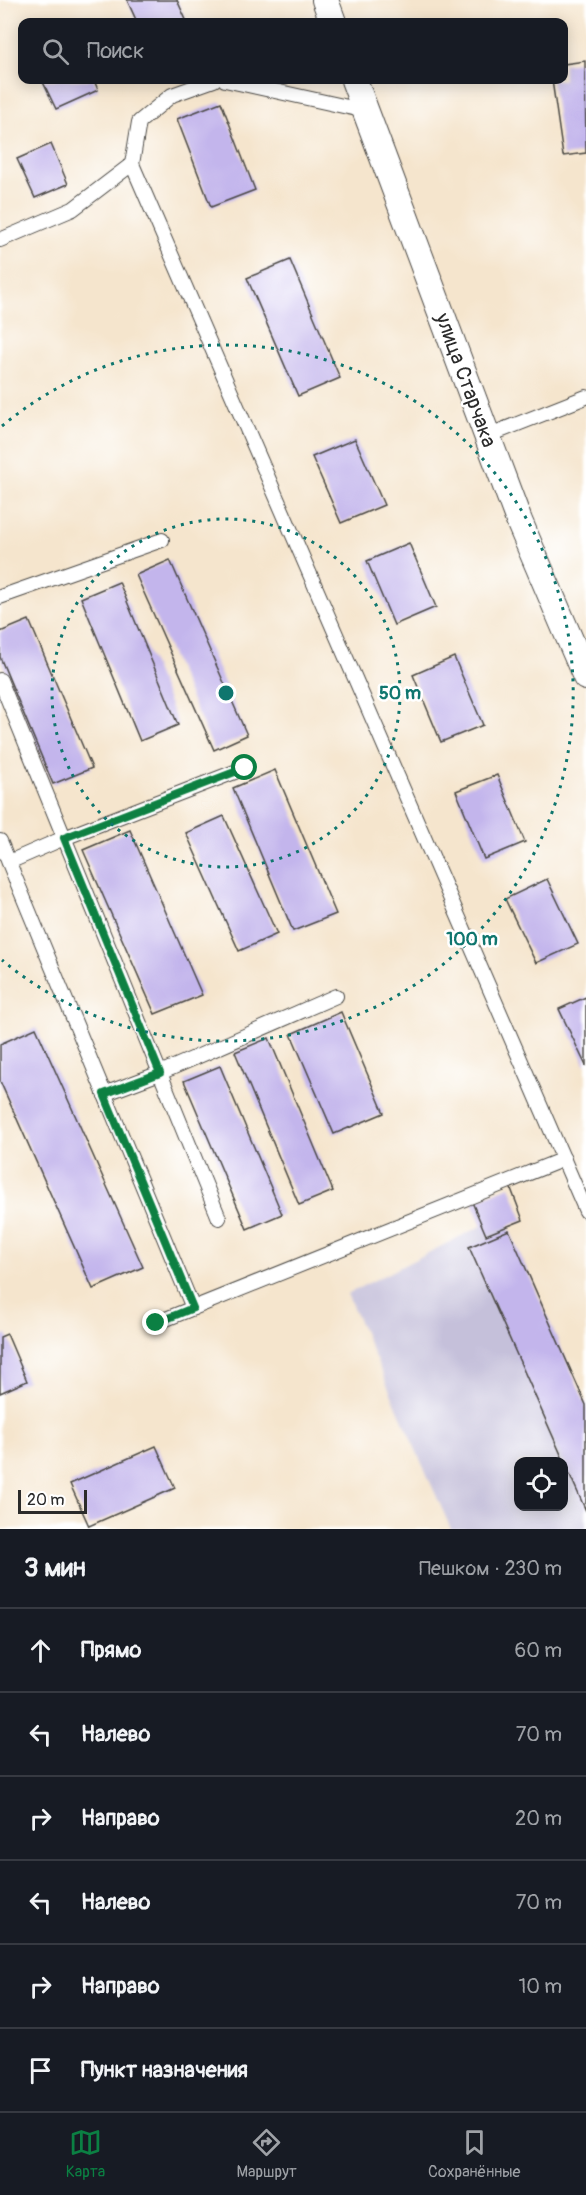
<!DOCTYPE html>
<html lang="ru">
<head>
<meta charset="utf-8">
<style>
  body { margin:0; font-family:Pangolin,sans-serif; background:#242831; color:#f1f3f6 }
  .controls { position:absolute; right:18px; bottom:18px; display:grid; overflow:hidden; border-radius:12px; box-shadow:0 3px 15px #0003 }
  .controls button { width:54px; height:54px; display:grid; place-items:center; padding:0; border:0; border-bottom:2px solid #363941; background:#171b24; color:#f1f3f6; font:30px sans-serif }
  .scale { position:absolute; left:18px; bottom:15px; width:69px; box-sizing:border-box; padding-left:6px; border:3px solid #2b2b2b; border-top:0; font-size:16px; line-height:21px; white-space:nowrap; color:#2b2b2b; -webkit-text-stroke:4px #fff; paint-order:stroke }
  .stop { position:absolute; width:18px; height:18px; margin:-14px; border:4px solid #0b8043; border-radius:50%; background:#fff }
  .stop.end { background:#0b8043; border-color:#fff; box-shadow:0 2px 6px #0008 }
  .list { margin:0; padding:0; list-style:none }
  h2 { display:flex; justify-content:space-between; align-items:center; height:78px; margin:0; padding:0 24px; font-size:26px }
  h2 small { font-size:20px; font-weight:400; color:#9ea1a6 }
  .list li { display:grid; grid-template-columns:39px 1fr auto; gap:18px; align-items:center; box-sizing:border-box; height:84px; padding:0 24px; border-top:2px solid #363941 }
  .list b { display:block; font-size:22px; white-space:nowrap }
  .list em { font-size:20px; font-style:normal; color:#9ea1a6 }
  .icon { flex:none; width:33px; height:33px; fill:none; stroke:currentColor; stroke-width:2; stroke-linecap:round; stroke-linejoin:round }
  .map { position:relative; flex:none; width:586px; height:1529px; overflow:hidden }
  .search { position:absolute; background:#171b24; box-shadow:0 3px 15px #0003; left:18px; right:18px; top:18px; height:66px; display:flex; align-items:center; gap:15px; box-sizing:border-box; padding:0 21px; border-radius:12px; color:#9ea1a6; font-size:22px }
  .sheet { height:582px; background:#171b24 }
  nav { display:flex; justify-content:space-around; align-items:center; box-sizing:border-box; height:84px; border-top:2px solid #363941; background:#171b24; font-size:16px; color:#9ea1a6 }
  nav a { display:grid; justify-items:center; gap:3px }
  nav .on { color:#0b8043 }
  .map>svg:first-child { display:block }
</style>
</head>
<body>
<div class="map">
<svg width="586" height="1529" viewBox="0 0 586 1529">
  <rect width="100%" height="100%" fill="#fff"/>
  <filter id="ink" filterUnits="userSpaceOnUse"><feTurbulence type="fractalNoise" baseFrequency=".0167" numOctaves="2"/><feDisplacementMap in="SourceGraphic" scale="12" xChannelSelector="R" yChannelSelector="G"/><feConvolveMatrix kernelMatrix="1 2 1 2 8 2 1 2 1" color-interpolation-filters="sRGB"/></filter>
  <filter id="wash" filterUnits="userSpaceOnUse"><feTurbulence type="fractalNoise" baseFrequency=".008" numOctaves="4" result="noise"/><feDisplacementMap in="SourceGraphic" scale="24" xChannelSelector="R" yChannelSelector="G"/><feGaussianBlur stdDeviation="1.35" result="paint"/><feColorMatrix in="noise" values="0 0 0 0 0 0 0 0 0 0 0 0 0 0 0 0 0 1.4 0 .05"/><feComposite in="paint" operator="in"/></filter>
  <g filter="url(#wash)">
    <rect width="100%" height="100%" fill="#f5e5cd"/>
    <path fill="#c5c0da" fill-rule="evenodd" d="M503,1215L586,1405V1529H451L347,1294ZM518,1462H564V1506H518Z"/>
    <g id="blocks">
      <g fill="#c3b5ec">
        <polygon points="127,0 177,0 187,22 137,22"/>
        <polygon points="585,61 586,153 563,156 552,80 564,80 564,64"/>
        <polygon points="42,80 94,80 98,90 56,109"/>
        <polygon points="221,102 255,190 211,207 177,119"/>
        <polygon points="51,144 68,184 35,198 17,159"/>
        <polygon points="290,260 340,378 298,396 247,278"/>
        <polygon points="355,439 384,505 341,523 312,457"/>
        <polygon points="409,543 436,607 394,625 367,561"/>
        <polygon points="170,560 247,735 214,750 136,575"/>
        <polygon points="119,582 178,725 140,741 81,598"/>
        <polygon points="29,620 92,768 53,784 0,657 0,632"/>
        <polygon points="454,657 483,725 441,742 413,675"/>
        <polygon points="275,770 336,914 293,931 233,788"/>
        <polygon points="497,775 525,842 484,859 456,791"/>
        <polygon points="224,816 277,934 239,951 186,833"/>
        <polygon points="130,830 202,995 155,1014 83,850"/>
        <polygon points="547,879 578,944 536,963 505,899"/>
        <polygon points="586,997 586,1066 559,1009"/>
        <polygon points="341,1012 384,1113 334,1134 291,1034"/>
        <polygon points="36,1028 143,1267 93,1289 0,1081 0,1044"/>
        <polygon points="269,1038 333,1191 299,1205 235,1052"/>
        <polygon points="220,1066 282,1214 247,1229 184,1081"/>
        <polygon points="510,1186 523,1220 486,1235 472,1202"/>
        <polygon points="509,1230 586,1405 586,1511 469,1247"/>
        <polygon points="7,1334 27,1381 0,1393 0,1337"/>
        <polygon points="156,1446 175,1488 89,1526 70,1484"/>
      </g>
    </g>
  </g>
  <g filter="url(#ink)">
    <use href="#blocks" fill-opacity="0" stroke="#494743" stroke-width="1.5"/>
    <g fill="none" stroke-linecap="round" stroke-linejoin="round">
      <defs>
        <g id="lane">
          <polyline points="225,80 366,111"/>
          <polyline points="132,164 139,122 172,95 214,80"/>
          <polyline points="0,240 73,209 132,164 586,1211"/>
          <polyline points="487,436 586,397"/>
          <polyline points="0,597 162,540"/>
          <polyline points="0,680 219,1218"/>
          <polyline points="0,841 193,1308"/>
          <polyline points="9,862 64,838 245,768"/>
          <polyline points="104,1094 160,1073 336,996"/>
          <polyline points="156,1323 564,1159"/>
        </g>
        <g id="street">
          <polyline points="325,0 333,22"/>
          <polyline points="354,80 519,521 586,677"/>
        </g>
      </defs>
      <use href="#lane" stroke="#494743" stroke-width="16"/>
      <use href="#street" stroke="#494743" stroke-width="28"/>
      <use href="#lane" stroke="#fff" stroke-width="14"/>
      <use href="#street" stroke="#fff" stroke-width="26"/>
    </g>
  </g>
  <g fill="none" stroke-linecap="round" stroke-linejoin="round" filter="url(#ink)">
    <polyline stroke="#0b8043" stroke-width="8" points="156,1323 193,1308 104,1094 160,1073 64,838 245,768"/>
  </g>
  <g fill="none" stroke="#0f766e" stroke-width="3" stroke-dasharray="3 6">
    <circle cx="226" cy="693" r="174"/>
    <path d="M2 426A348 348 0 1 1 2 960"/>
  </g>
  <g text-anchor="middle" stroke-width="5" stroke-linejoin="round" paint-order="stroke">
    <g font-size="21" fill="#2b2b2b" stroke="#fff">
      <text transform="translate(466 380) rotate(70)" y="7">улица Старчака</text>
    </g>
  </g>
  <circle cx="226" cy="693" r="9" fill="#0f766e" stroke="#fff" stroke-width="3"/>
  <g font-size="18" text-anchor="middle" font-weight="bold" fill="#0f766e" stroke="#fff" stroke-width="5" stroke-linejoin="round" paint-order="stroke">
    <text x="400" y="699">50 m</text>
    <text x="472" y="945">100 m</text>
  </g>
</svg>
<div class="controls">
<button><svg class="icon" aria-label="locate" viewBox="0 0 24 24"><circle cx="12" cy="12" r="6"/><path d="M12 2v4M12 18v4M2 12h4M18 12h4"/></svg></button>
</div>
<div class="scale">20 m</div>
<div class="stop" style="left:245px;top:768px"></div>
<div class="stop end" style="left:156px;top:1323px"></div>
<div class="search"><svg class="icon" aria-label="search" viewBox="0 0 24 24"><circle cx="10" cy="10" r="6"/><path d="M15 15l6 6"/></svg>Поиск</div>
</div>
<section class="sheet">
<h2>3 мин<small>Пешком · 230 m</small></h2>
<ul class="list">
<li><svg class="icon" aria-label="ahead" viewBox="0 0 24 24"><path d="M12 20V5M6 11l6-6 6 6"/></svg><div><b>Прямо</b></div><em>60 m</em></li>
<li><svg class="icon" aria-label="left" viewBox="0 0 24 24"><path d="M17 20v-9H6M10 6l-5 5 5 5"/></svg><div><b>Налево</b></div><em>70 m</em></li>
<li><svg class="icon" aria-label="right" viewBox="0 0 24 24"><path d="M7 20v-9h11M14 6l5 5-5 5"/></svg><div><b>Направо</b></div><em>20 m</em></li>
<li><svg class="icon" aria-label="left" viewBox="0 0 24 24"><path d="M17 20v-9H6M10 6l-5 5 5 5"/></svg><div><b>Налево</b></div><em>70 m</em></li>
<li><svg class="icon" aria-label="right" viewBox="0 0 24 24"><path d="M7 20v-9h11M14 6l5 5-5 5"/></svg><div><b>Направо</b></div><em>10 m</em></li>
<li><svg class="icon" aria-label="arrive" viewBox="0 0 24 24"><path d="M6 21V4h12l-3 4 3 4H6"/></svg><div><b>Пункт назначения</b></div></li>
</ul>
</section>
<nav>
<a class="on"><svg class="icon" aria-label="map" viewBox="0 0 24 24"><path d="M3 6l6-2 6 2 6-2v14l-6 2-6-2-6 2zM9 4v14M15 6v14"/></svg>Карта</a>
<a><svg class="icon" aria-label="directions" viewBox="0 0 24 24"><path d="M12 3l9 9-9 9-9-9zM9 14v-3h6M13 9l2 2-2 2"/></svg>Маршрут</a>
<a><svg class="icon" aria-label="saved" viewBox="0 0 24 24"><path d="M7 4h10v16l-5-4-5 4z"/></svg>Сохранённые</a>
</nav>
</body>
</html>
